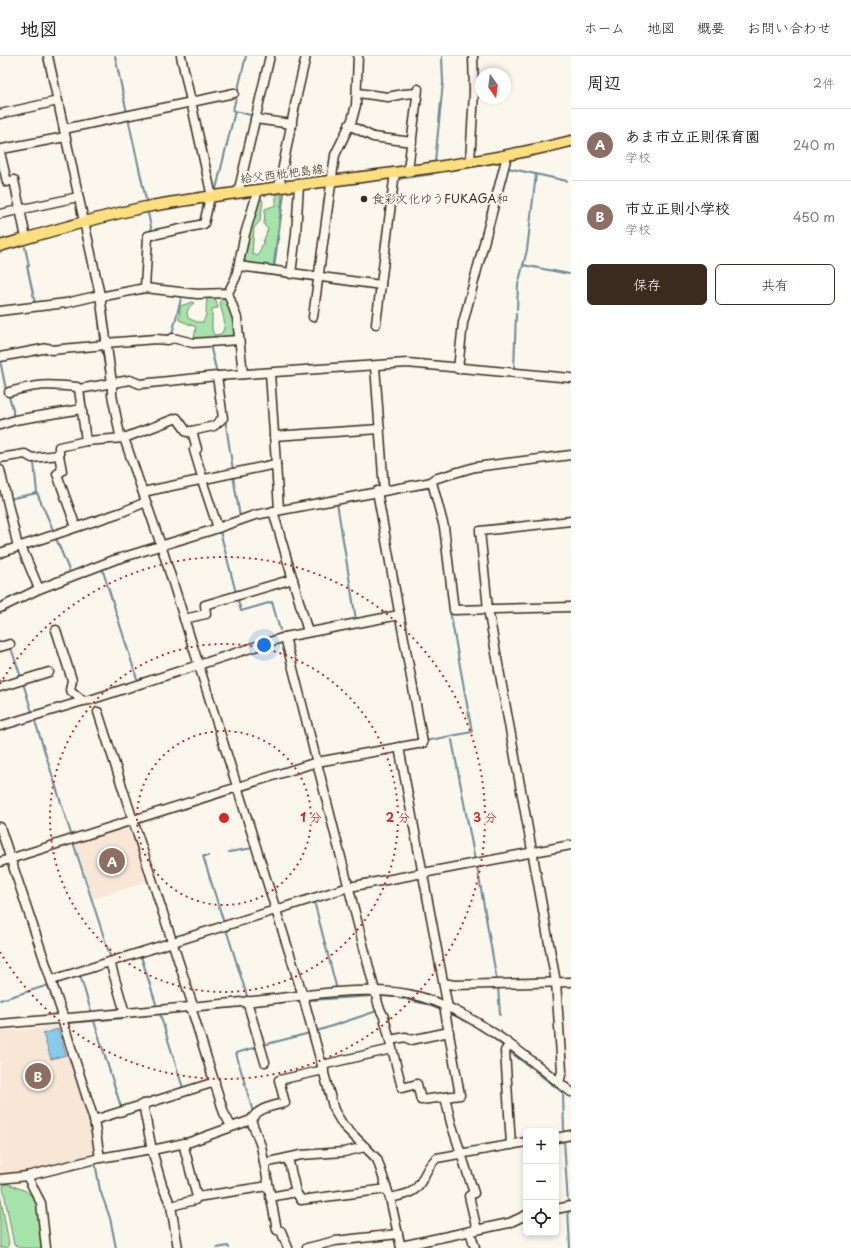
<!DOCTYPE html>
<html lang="ja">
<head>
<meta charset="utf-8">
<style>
  body { margin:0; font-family:"Playpen Sans","Klee One",sans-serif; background:#f6f6f6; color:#202124 }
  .controls { position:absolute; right:12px; bottom:12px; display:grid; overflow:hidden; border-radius:6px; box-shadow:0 2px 6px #0003 }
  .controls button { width:36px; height:36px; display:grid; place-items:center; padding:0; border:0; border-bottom:1px solid #e0e0e0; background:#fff; color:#202124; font:20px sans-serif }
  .compass { position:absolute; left:475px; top:12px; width:36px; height:36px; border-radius:50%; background:#fff; box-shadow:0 2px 6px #0003; rotate:166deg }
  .you { position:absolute; left:264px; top:589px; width:14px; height:14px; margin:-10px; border:3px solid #fff; border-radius:50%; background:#1a73e8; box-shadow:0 0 0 6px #1a73e833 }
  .badge { display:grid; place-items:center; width:26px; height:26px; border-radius:50%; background:#3b2a1e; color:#fff; font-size:13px; font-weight:700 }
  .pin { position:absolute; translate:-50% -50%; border:2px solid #fff; box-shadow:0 1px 4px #0006 }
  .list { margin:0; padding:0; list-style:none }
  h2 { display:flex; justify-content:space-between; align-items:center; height:52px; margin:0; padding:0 16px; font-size:17px }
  h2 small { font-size:13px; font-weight:400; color:#757577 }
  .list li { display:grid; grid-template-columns:26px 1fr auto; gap:12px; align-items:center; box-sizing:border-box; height:72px; padding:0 16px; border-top:1px solid #e0e0e0 }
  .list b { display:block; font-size:15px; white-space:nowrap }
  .list p { margin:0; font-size:13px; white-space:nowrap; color:#757577 }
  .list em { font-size:13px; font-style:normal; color:#757577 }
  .actions { display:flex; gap:8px; padding:12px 16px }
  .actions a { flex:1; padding:9px 0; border:1px solid #3b2a1e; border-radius:6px; text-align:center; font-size:14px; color:#3b2a1e }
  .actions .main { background:#3b2a1e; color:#fff }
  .icon { flex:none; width:22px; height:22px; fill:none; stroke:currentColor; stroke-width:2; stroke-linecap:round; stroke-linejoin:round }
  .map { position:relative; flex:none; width:571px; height:1192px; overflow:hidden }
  header { display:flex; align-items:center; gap:24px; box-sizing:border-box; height:56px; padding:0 20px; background:#fff; border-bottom:1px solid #e0e0e0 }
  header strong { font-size:19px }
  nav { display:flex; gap:22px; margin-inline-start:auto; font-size:14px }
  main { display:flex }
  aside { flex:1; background:#fff }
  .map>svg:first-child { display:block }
</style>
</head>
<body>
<header>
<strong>地図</strong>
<nav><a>ホーム</a><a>地図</a><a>概要</a><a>お問い合わせ</a></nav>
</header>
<main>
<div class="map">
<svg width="571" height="1192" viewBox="0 0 571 1192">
  <rect width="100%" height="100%" fill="#fbf7ec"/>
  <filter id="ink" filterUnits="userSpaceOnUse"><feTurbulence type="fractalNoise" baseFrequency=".025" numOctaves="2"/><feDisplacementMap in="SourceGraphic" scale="8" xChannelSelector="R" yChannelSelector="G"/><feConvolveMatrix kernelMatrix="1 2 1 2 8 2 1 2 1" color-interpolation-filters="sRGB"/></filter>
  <g filter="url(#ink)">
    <g fill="#f8e6d6">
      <polygon points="129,768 132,769 149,825 93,843 74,785"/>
      <polygon points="61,970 90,1064 96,1099 95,1101 40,1115 0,1120 0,976"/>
    </g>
    <g fill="#a5e3ab" stroke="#708664">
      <polygon points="278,138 281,138 282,141 273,212 247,208 243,201 259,141 262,143 263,146 260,165 254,172 252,198 258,200 268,173 264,169 265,153 276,149 276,140"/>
      <path d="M208,241L216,244L218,252L212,253V274L214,279L221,278C229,268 220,255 220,245L224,241L227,242L234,258L236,282L194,283L196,271L179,264L180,250L192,246L194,247C188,251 186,256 188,262L197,266H203C209,256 204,249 208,241Z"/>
      <polygon points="8,1128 26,1135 37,1145 42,1192 18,1192 17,1190 14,1189 3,1131 4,1129"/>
      <polygon points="0,1138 9,1187 7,1192 0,1192"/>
    </g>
    <polygon fill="#89caea" stroke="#6a8a98" points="58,973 66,999 51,1003 43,978"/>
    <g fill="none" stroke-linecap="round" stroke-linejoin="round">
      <g stroke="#6a8a98" stroke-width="2">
        <polyline points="115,0 127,57"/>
        <polyline points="271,14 274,0"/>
        <polyline points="235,55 233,54 246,0"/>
        <polyline points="128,62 146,144"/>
        <polyline points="435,106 443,26 442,0"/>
        <polyline points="508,112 567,125"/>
        <polyline points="398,123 433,118"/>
        <polyline points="3,126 4,131 11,129 13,141"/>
        <polyline points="216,133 235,55 254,60"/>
        <polyline points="148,157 152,176"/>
        <polyline points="25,191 29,210 27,210 35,247"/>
        <polyline points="523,209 569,218"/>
        <polyline points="274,212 284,137"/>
        <polyline points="97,244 101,287"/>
        <polyline points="517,253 518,229 527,194 536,118"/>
        <polyline points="172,278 182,239"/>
        <polyline points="210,289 217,317"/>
        <polyline points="102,293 107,321"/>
        <polyline points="0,304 6,334"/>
        <polyline points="514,314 516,257"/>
        <polyline points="8,338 13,353 13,363"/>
        <polyline points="225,363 233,414"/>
        <polyline points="34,406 37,437 54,476"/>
        <polyline points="233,420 240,461"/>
        <polyline points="403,435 429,432 430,434"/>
        <polyline points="9,443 37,437"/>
        <polyline points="337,447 356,564"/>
        <polyline points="220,475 236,537"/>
        <polyline points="210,479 219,476"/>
        <polyline points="55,480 69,514"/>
        <polyline points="111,509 120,506"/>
        <polyline points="102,512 138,626"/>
        <polyline points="238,544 241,555 272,546 280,574"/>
        <polyline points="0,557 7,553"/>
        <polyline points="9,592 12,595 21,621"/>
        <polyline points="23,627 32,656"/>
        <polyline points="35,665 72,781"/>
        <polyline points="452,684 475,804"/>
        <polyline points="425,685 472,676 450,555"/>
        <polyline points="73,786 111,903"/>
        <polyline points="229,796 253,792"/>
        <polyline points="208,800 203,800 224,867"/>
        <polyline points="477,810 497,925"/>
        <polyline points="314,845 336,930"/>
        <polyline points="226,873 247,940"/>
        <polyline points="139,900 141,900 156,948"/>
        <polyline points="80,919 91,955"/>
        <polyline points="498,930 500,959"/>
        <polyline points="380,940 394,941"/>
        <polyline points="399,942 404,943"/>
        <polyline points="0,944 49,929 49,931"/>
        <polyline points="311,944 373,940"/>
        <polyline points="408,944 426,948"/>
        <polyline points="252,949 299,945"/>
        <polyline points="431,950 441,954"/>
        <polyline points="196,955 245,950"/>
        <polyline points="448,956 464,964"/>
        <polyline points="160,958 183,1032 181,1033"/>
        <polyline points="129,961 189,955"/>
        <polyline points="94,965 121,1051"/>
        <polyline points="69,967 124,962"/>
        <polyline points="478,972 485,976"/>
        <polyline points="501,974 501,977"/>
        <polyline points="317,975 377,955"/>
        <polyline points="488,978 503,990"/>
        <polyline points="263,989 310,977"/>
        <polyline points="510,996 530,1011"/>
        <polyline points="535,1015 563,1037 564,1076"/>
        <polyline points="253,1056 236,997 257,991"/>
        <polyline points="564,1084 568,1148"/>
        <polyline points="95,1106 100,1134 110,1162 116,1192"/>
        <polyline points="568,1153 570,1192"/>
        <polyline points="217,1192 228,1190 229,1192"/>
      </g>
      <defs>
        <g id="minor">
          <polyline points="48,0 100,239 112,327 112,339 120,379 124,382 161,489 303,940 334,1054 343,1069 377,1103 390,1142 401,1192"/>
          <polyline points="181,0 212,141"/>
          <polyline points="358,37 388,41 403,38 417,37"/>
          <polyline points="0,58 58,45"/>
          <polyline points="255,63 292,68"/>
          <polyline points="349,69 373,81 412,86"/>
          <polyline points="64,73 234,37"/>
          <polyline points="470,106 474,36 473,0"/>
          <polyline points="408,114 418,33"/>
          <polyline points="279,131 297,39 306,0"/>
          <polyline points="238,137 270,0"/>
          <polyline points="0,158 78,141"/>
          <polyline points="26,182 14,124 7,126 0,96 2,93 65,81"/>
          <polyline points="239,210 381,229"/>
          <polyline points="291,218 296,178 299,129"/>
          <polyline points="145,232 148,180 204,168 210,141"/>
          <polyline points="228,237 237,262 243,318"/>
          <polyline points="100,241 145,232 197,238 228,237 236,221 245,178 258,134"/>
          <polyline points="0,255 66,247 100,239"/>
          <polyline points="313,261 335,99 352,64 356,49 358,0"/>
          <polyline points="376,268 395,116"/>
          <polyline points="105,287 156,283 168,284 173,282 193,287 239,284"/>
          <polyline points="0,301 48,292 51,294 106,289"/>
          <polyline points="375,310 384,434"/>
          <polyline points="458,313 463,267 507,100"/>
          <polyline points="270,317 279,453"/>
          <path d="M9,336C38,328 48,328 77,331L79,333"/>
          <polyline points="0,369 15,364 82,353"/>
          <polyline points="192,375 197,393 194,394 203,424"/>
          <polyline points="274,380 380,373"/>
          <polyline points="86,385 79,333 130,324 140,328 217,320 407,307 571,322"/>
          <polyline points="59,399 62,415 57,418 76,471"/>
          <polyline points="0,402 25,398 32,402 59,399 59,391 86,385 124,382 177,362 187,376 214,370 223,362 217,320"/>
          <polyline points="0,414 18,491"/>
          <polyline points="202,424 218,472"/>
          <polyline points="432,426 434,423 475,411 571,399"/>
          <polyline points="143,436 276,408"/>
          <polyline points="273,455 308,576"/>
          <polyline points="21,490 39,533"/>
          <polyline points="0,497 122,456 146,446"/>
          <polyline points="0,552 39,533 114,504 209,475 255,459 432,426 444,471 454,554 571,551"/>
          <polyline points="184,563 206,558 205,549 293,523"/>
          <polyline points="56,574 72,624 70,634 83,645"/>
          <polyline points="285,581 379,951 384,961 402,1032 417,1028 421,1044 445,1041"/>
          <polyline points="0,591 10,588"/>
          <polyline points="0,631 49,616"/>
          <polyline points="98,656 193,950"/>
          <polyline points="0,670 83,645 90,644 285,581 399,559"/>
          <polyline points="399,691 448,952"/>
          <polyline points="0,771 64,963"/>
          <polyline points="0,806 317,706 423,687 377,435"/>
          <polyline points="110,906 125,957"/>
          <polyline points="52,924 349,831 571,789"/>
          <polyline points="444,927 454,929 571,926"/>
          <polyline points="247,945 265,1006"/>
          <polyline points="444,950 460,1039 445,1041 451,1067 474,1137 469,1140 477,1174"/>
          <polyline points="191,951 224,1057 231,1070"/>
          <polyline points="62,963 94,1064 100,1102"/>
          <path d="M0,968C84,961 169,953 253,945C304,940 372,927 421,941C478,958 525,1000 571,1036"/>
          <polyline points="390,984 406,981 411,984 449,976"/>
          <polyline points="509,989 505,995 511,1089"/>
          <polyline points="322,1009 392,993"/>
          <polyline points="559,1027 562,1015 556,926 488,553 480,475 571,465"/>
          <polyline points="143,1048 152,1094 162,1129 171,1150 178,1192"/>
          <polyline points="94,1064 215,1026"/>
          <path d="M251,1064C258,1052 272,1050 285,1047L279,1024L324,1014"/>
          <polyline points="556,1082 571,1079"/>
          <polyline points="152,1094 190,1086 251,1064 261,1090 277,1174 281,1175 288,1192"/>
          <polyline points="288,1102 296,1136"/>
          <polyline points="264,1107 301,1099 344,1096 365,1091"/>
          <polyline points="27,1120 41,1147 46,1192"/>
          <polyline points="0,1123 27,1120 100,1102 152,1093"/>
          <polyline points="197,1141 268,1130"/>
          <polyline points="270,1141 296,1136 301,1144 387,1133"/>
          <path d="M390,1142C397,1140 408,1139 414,1134C424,1127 424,1112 437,1102L526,1086"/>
          <polyline points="171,1150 195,1144 197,1141 183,1087"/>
          <polyline points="556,1153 571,1150"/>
          <polyline points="470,1175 475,1192"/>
          <polyline points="401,1190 509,1167 526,1159"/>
          <polyline points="307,1192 335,1185 398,1178"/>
        </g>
        <path id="major" d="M0,190C48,176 97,161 146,151C287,125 432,120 571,85"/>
      </defs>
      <use href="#minor" stroke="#3b2a1e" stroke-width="11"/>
      <use href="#major" stroke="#3b2a1e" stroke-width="13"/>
      <use href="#minor" stroke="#fbf7ec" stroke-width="8"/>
      <use href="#major" stroke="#fedf80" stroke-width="10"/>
    </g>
  </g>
  <g fill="none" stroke="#d62828" stroke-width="2" stroke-dasharray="2 4">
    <circle cx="224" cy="762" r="87"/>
    <circle cx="224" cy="762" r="174"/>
    <path d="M0 628A261 261 0 1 1 0 896"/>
  </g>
  <circle fill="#3b2a1e" stroke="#fbf7ec" stroke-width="1.5" cx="364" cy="143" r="4"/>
  <g text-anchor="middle" stroke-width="3.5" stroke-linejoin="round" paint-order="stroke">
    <g font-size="12" fill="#3b2a1e" stroke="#fbf7ec">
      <text transform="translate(282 118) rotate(-7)" y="4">給父西枇杷島線</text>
    </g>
    <g font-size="12" fill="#3b2a1e" stroke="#fbf7ec" text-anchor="start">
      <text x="372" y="147">食彩文化ゆうFUKAGA和</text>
    </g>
  </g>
  <circle cx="224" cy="762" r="6" fill="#d62828" stroke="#fbf7ec" stroke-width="2"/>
  <g font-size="12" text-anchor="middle" font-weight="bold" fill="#d62828" stroke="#fbf7ec" stroke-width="3.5" stroke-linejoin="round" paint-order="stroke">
    <text x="311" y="766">1 分</text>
    <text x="398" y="766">2 分</text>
    <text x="485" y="766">3 分</text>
  </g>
</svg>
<div class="controls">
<button>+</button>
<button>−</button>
<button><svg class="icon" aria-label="locate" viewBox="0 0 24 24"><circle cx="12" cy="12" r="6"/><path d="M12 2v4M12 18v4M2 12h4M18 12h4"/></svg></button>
</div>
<svg class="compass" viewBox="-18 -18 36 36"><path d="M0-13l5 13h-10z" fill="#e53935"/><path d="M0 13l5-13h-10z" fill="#757577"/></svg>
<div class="you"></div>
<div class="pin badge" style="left:112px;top:805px;background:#8d6e63">A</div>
<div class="pin badge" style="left:38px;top:1020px;background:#8d6e63">B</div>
</div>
<aside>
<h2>周辺<small>2件</small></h2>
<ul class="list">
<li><span class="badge" style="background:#8d6e63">A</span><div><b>あま市立正則保育園</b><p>学校</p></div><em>240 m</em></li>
<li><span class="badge" style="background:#8d6e63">B</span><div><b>市立正則小学校</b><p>学校</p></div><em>450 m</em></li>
</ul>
<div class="actions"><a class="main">保存</a><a>共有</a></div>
</aside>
</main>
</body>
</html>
